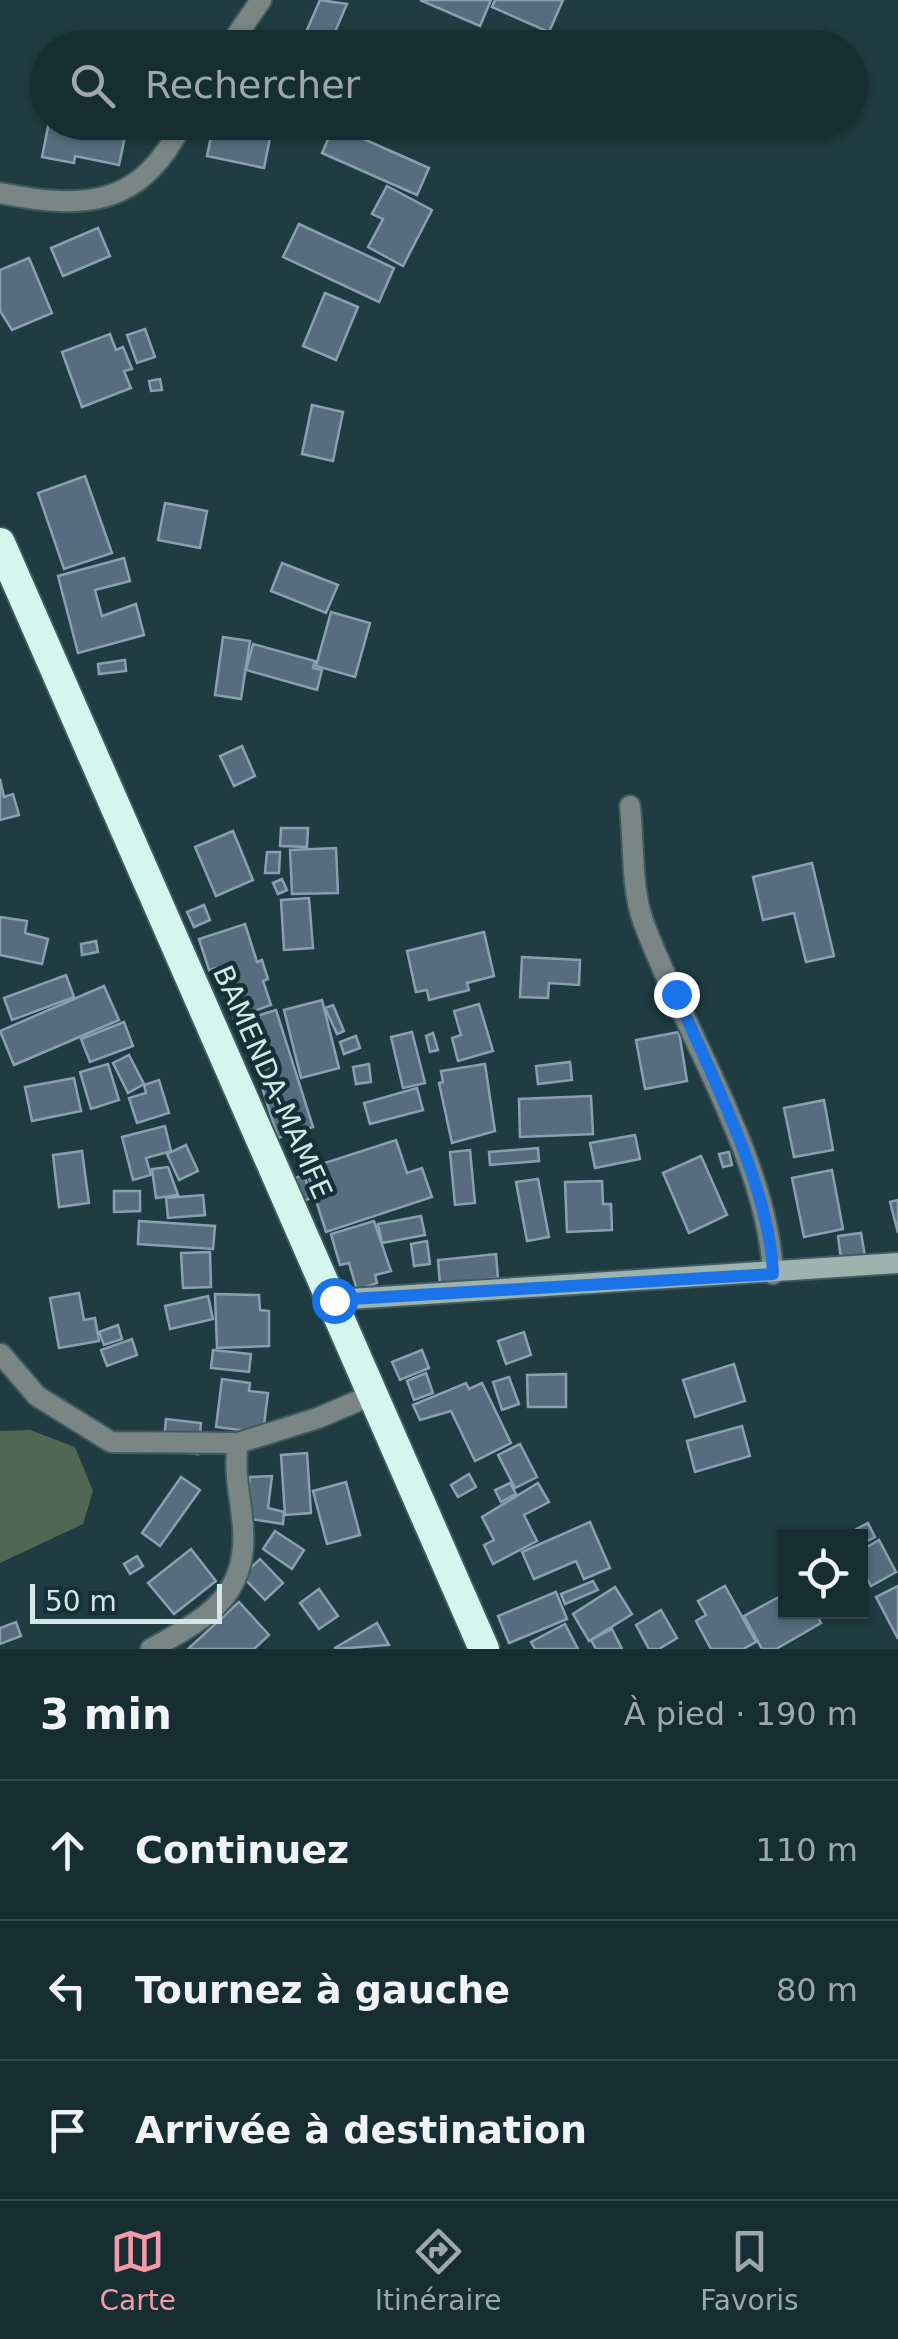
<!DOCTYPE html>
<html lang="fr">
<head>
<meta charset="utf-8">
<style>
  body { margin:0; font-family:"DejaVu Sans",sans-serif; background:#23393d; color:#f1f3f6 }
  .controls { position:absolute; right:30px; bottom:30px; display:grid; overflow:hidden; border-radius:0px; box-shadow:0 2px 8px #0004 }
  .controls button { width:90px; height:90px; display:grid; place-items:center; padding:0; border:0; border-bottom:2px solid #35494d; background:#162d31; color:#f1f3f6; font:50px sans-serif }
  .scale { position:absolute; left:30px; bottom:25px; width:192px; box-sizing:border-box; padding-left:10px; border:5px solid #d5e6e9; border-top:0; font-size:28px; line-height:35px; white-space:nowrap; color:#d5e6e9; -webkit-text-stroke:8px #133136; paint-order:stroke }
  .stop { position:absolute; width:30px; height:30px; margin:-22px; border:8px solid #1a73e8; border-radius:50%; background:#fff }
  .stop.end { background:#1a73e8; border-color:#fff; box-shadow:0 2px 10px #0008 }
  .list { margin:0; padding:0; list-style:none }
  h2 { display:flex; justify-content:space-between; align-items:center; height:130px; margin:0; padding:0 40px; font-size:42px }
  h2 small { font-size:32px; font-weight:400; color:#9ea8ab }
  .list li { display:grid; grid-template-columns:65px 1fr auto; gap:30px; align-items:center; box-sizing:border-box; height:140px; padding:0 40px; border-top:2px solid #35494d }
  .list b { display:block; font-size:38px; white-space:nowrap }
  .list em { font-size:32px; font-style:normal; color:#9ea8ab }
  .icon { flex:none; width:55px; height:55px; fill:none; stroke:currentColor; stroke-width:2; stroke-linecap:round; stroke-linejoin:round }
  .map { position:relative; flex:none; width:898px; height:1649px; overflow:hidden }
  .search { position:absolute; background:#162d31; box-shadow:0 2px 8px #0004; left:30px; right:30px; top:30px; height:110px; display:flex; align-items:center; gap:25px; box-sizing:border-box; padding:0 35px; border-radius:55px; color:#9ea8ab; font-size:38px }
  .sheet { height:550px; background:#162d31 }
  nav { display:flex; justify-content:space-around; align-items:center; box-sizing:border-box; height:140px; border-top:2px solid #35494d; background:#162d31; font-size:28px; color:#9ea8ab }
  nav a { display:grid; justify-items:center; gap:5px }
  nav .on { color:#f39aa9 }
  .map>svg:first-child { display:block }
</style>
</head>
<body>
<div class="map">
<svg width="898" height="1649" viewBox="0 0 898 1649">
  <rect width="100%" height="100%" fill="#1e3c41"/>
  <polygon fill="#516753" points="30,1430 75,1447 93,1491 83,1524 0,1563 0,1431"/>
  <g fill="#576c7c" stroke="#89a0b2" stroke-width="2.5">
    <polygon points="320,0 347,4 328,48 304,48 300,46"/>
    <polygon points="420,0 491,0 480,26"/>
    <polygon points="495,0 563,0 549,32 492,7"/>
    <polygon points="49,122 127,127 119,165 75,156 74,163 42,157"/>
    <polygon points="214,122 272,128 264,168 207,156"/>
    <polygon points="334,126 429,168 417,195 322,153"/>
    <polygon points="387,186 432,210 403,266 368,247 383,219 372,214"/>
    <polygon points="299,224 394,268 379,302 283,257"/>
    <polygon points="98,228 110,256 63,276 51,248"/>
    <polygon points="29,258 52,313 12,330 0,311 0,270"/>
    <polygon points="325,293 358,307 336,360 303,346"/>
    <polygon points="145,329 155,357 137,363 127,335"/>
    <polygon points="110,334 116,350 123,347 132,369 124,371 131,388 82,407 62,352"/>
    <polygon points="160,379 162,390 151,391 149,381"/>
    <polygon points="312,405 343,412 333,461 302,454"/>
    <polygon points="85,476 112,553 64,569 38,493"/>
    <polygon points="165,503 207,511 200,548 158,540"/>
    <polygon points="124,558 130,581 95,590 102,616 136,604 144,635 78,653 58,576"/>
    <polygon points="282,563 338,585 326,613 271,591"/>
    <polygon points="331,612 370,623 355,677 316,666"/>
    <polygon points="223,637 250,641 241,699 215,695"/>
    <polygon points="253,644 315,661 313,668 322,670 317,690 246,670"/>
    <polygon points="125,660 126,671 99,674 98,664"/>
    <polygon points="242,746 255,776 234,786 220,756"/>
    <polygon points="0,779 4,797 13,794 19,815 0,820"/>
    <polygon points="281,828 308,828 307,847 280,846"/>
    <polygon points="233,831 253,880 216,896 195,847"/>
    <polygon points="336,848 338,893 292,894 290,850"/>
    <polygon points="267,852 280,852 279,873 265,873"/>
    <polygon points="812,863 834,956 806,962 794,913 763,920 753,877"/>
    <polygon points="282,879 287,890 278,894 273,883"/>
    <polygon points="309,898 313,948 284,950 281,900"/>
    <polygon points="204,905 210,920 194,927 187,912"/>
    <polygon points="0,917 27,921 25,933 48,939 42,964 0,955"/>
    <polygon points="245,924 257,962 262,960 268,979 263,981 271,1005 234,1018 217,968 209,970 199,939"/>
    <polygon points="484,932 494,976 467,983 469,990 429,1000 427,990 416,992 407,951"/>
    <polygon points="96,941 98,952 82,955 81,944"/>
    <polygon points="522,957 580,960 579,985 549,983 548,998 520,997"/>
    <polygon points="66,975 74,997 12,1020 4,998"/>
    <polygon points="104,986 119,1020 14,1065 0,1031"/>
    <polygon points="322,1000 339,1068 301,1078 284,1010"/>
    <polygon points="479,1004 493,1051 458,1061 452,1038 461,1035 454,1011"/>
    <polygon points="333,1005 344,1031 337,1034 325,1008"/>
    <polygon points="276,1010 313,1127 278,1138 241,1021"/>
    <polygon points="124,1022 133,1046 90,1062 81,1039"/>
    <polygon points="412,1032 425,1083 403,1088 391,1037"/>
    <polygon points="679,1032 687,1081 645,1089 636,1040"/>
    <polygon points="433,1033 438,1050 430,1052 426,1036"/>
    <polygon points="356,1036 360,1048 344,1054 340,1042"/>
    <polygon points="129,1055 144,1084 128,1093 113,1063"/>
    <polygon points="570,1062 572,1080 538,1084 536,1066"/>
    <polygon points="108,1064 119,1100 91,1109 80,1072"/>
    <polygon points="369,1064 371,1082 356,1084 353,1067"/>
    <polygon points="485,1064 495,1131 452,1143 439,1083 443,1082 441,1071"/>
    <polygon points="74,1078 81,1111 32,1121 25,1087"/>
    <polygon points="159,1080 169,1113 137,1123 129,1098 146,1093 144,1085"/>
    <polygon points="417,1088 423,1110 370,1124 364,1103"/>
    <polygon points="591,1096 593,1134 520,1137 519,1099"/>
    <polygon points="824,1100 833,1150 794,1157 784,1108"/>
    <polygon points="165,1126 171,1151 146,1158 151,1175 133,1180 122,1137"/>
    <polygon points="635,1135 640,1159 595,1168 590,1143"/>
    <polygon points="305,1140 308,1149 294,1153 292,1144"/>
    <polygon points="396,1140 407,1173 422,1168 432,1197 326,1232 306,1169"/>
    <polygon points="186,1145 198,1171 179,1180 167,1154"/>
    <polygon points="538,1148 539,1161 490,1165 489,1152"/>
    <polygon points="470,1150 475,1203 455,1205 450,1152"/>
    <polygon points="82,1151 89,1203 59,1207 53,1155"/>
    <polygon points="729,1152 732,1165 723,1167 719,1154"/>
    <polygon points="701,1156 727,1215 689,1233 663,1173"/>
    <polygon points="168,1167 178,1195 156,1198 152,1169"/>
    <polygon points="832,1170 843,1229 804,1237 792,1178"/>
    <polygon points="304,1175 312,1198 303,1201 295,1178"/>
    <polygon points="538,1179 549,1237 527,1241 516,1182"/>
    <polygon points="602,1181 603,1204 611,1204 612,1230 567,1232 565,1182"/>
    <polygon points="114,1191 140,1191 140,1211 114,1212"/>
    <polygon points="203,1195 205,1215 168,1218 166,1198"/>
    <polygon points="898,1200 898,1233 890,1202"/>
    <polygon points="421,1216 425,1235 382,1243 378,1224"/>
    <polygon points="139,1221 215,1226 213,1249 138,1244"/>
    <polygon points="374,1221 391,1271 375,1275 377,1283 357,1290 349,1263 340,1265 331,1234"/>
    <polygon points="861,1233 865,1256 841,1259 838,1236"/>
    <polygon points="427,1241 430,1264 414,1266 411,1244"/>
    <polygon points="210,1252 211,1287 183,1288 181,1253"/>
    <polygon points="496,1254 498,1278 440,1284 438,1260"/>
    <polygon points="79,1293 84,1320 95,1318 99,1341 59,1348 50,1298"/>
    <polygon points="215,1294 259,1295 260,1310 269,1311 269,1346 217,1348"/>
    <polygon points="208,1296 213,1319 170,1329 165,1306"/>
    <polygon points="118,1325 122,1339 104,1345 99,1332"/>
    <polygon points="524,1332 531,1355 506,1364 498,1341"/>
    <polygon points="132,1339 137,1355 107,1366 101,1350"/>
    <polygon points="213,1350 251,1354 249,1372 211,1368"/>
    <polygon points="422,1350 429,1368 400,1380 392,1362"/>
    <polygon points="734,1364 745,1401 695,1417 683,1380"/>
    <polygon points="426,1373 433,1393 414,1400 407,1381"/>
    <polygon points="566,1374 566,1407 528,1407 527,1375"/>
    <polygon points="509,1377 519,1404 502,1410 493,1382"/>
    <polygon points="222,1379 250,1383 249,1391 268,1393 263,1433 216,1427"/>
    <polygon points="466,1383 469,1389 482,1383 511,1443 475,1461 451,1411 420,1420 413,1405"/>
    <polygon points="166,1419 201,1423 198,1454 163,1450"/>
    <polygon points="742,1426 750,1456 695,1472 687,1441"/>
    <polygon points="520,1444 537,1477 515,1488 498,1455"/>
    <polygon points="307,1453 311,1513 285,1515 281,1455"/>
    <polygon points="469,1474 476,1487 458,1497 451,1485"/>
    <polygon points="272,1476 268,1508 284,1512 283,1524 244,1518 250,1477"/>
    <polygon points="181,1477 200,1490 160,1546 142,1533"/>
    <polygon points="346,1482 360,1535 327,1544 313,1491"/>
    <polygon points="510,1483 516,1494 501,1502 495,1490"/>
    <polygon points="538,1483 549,1502 524,1515 537,1541 493,1564 484,1545 494,1540 482,1517"/>
    <polygon points="590,1522 610,1568 584,1579 576,1561 534,1579 522,1552"/>
    <polygon points="868,1523 875,1537 860,1545 860,1536 851,1532"/>
    <polygon points="275,1531 304,1550 292,1569 263,1549"/>
    <polygon points="879,1540 896,1572 871,1586 860,1566 860,1551"/>
    <polygon points="191,1549 216,1581 174,1614 148,1583"/>
    <polygon points="137,1556 143,1566 130,1574 124,1564"/>
    <polygon points="260,1559 283,1583 265,1600 242,1576"/>
    <polygon points="593,1581 598,1590 565,1604 561,1594"/>
    <polygon points="725,1586 756,1642 743,1649 711,1649 696,1621 706,1615 698,1601"/>
    <polygon points="898,1586 898,1639 876,1597"/>
    <polygon points="615,1587 632,1614 589,1641 573,1614"/>
    <polygon points="319,1589 338,1616 319,1629 300,1603"/>
    <polygon points="556,1592 567,1619 509,1643 498,1616"/>
    <polygon points="786,1593 786,1612 815,1612 821,1623 776,1649 762,1649 744,1616"/>
    <polygon points="239,1602 269,1635 254,1649 188,1649"/>
    <polygon points="661,1610 677,1638 659,1649 649,1649 636,1625"/>
    <polygon points="16,1622 21,1636 0,1644 0,1628"/>
    <polygon points="377,1623 389,1645 335,1649 335,1648"/>
    <polygon points="565,1624 578,1649 535,1649 531,1642"/>
    <polygon points="612,1629 622,1649 596,1649 591,1640"/>
  </g>
  <g fill="none" stroke-linecap="round" stroke-linejoin="round">
    <defs>
      <g id="street">
        <polyline points="228,48 261,0"/>
        <path d="M0,193C85,210 142,207 183,122"/>
        <path d="M630,806C634,842 631,887 643,921C682,1028 768,1160 773,1274"/>
        <polyline points="1,1354 37,1396 111,1442 238,1443"/>
        <path d="M151,1649C204,1619 248,1598 243,1528C241,1498 233,1473 238,1443L318,1418L372,1395"/>
      </g>
      <polyline id="secondary" points="334,1300 898,1263"/>
      <polyline id="highway" points="0,543 484,1649"/>
    </defs>
    <use href="#street" stroke="#3f5b5f" stroke-width="24"/>
    <use href="#secondary" stroke="#3f5b5f" stroke-width="24"/>
    <use href="#highway" stroke="#3f5b5f" stroke-width="34"/>
    <use href="#street" stroke="#798683" stroke-width="20"/>
    <use href="#secondary" stroke="#9eb3ae" stroke-width="20"/>
    <use href="#highway" stroke="#d4f6ed" stroke-width="30"/>
  </g>
  <g fill="none" stroke-linecap="round" stroke-linejoin="round">
    <path stroke="#1a73e8" stroke-width="12" d="M334,1300L773,1274C770,1187 711,1075 676,994"/>
  </g>
  <g text-anchor="middle" stroke-width="9" stroke-linejoin="round" paint-order="stroke">
    <g font-size="28" fill="#d5e6e9" stroke="#133136">
      <text transform="translate(273 1082) rotate(66)" y="10">BAMENDA-MAMFE</text>
    </g>
  </g>
</svg>
<div class="controls">
<button><svg class="icon" aria-label="locate" viewBox="0 0 24 24"><circle cx="12" cy="12" r="6"/><path d="M12 2v4M12 18v4M2 12h4M18 12h4"/></svg></button>
</div>
<div class="scale">50 m</div>
<div class="stop" style="left:334px;top:1300px"></div>
<div class="stop end" style="left:676px;top:994px"></div>
<div class="search"><svg class="icon" aria-label="search" viewBox="0 0 24 24"><circle cx="10" cy="10" r="6"/><path d="M15 15l6 6"/></svg>Rechercher</div>
</div>
<section class="sheet">
<h2>3 min<small>À pied · 190 m</small></h2>
<ul class="list">
<li><svg class="icon" aria-label="ahead" viewBox="0 0 24 24"><path d="M12 20V5M6 11l6-6 6 6"/></svg><div><b>Continuez</b></div><em>110 m</em></li>
<li><svg class="icon" aria-label="left" viewBox="0 0 24 24"><path d="M17 20v-9H6M10 6l-5 5 5 5"/></svg><div><b>Tournez à gauche</b></div><em>80 m</em></li>
<li><svg class="icon" aria-label="arrive" viewBox="0 0 24 24"><path d="M6 21V4h12l-3 4 3 4H6"/></svg><div><b>Arrivée à destination</b></div></li>
</ul>
</section>
<nav>
<a class="on"><svg class="icon" aria-label="map" viewBox="0 0 24 24"><path d="M3 6l6-2 6 2 6-2v14l-6 2-6-2-6 2zM9 4v14M15 6v14"/></svg>Carte</a>
<a><svg class="icon" aria-label="directions" viewBox="0 0 24 24"><path d="M12 3l9 9-9 9-9-9zM9 14v-3h6M13 9l2 2-2 2"/></svg>Itinéraire</a>
<a><svg class="icon" aria-label="saved" viewBox="0 0 24 24"><path d="M7 4h10v16l-5-4-5 4z"/></svg>Favoris</a>
</nav>
</body>
</html>
